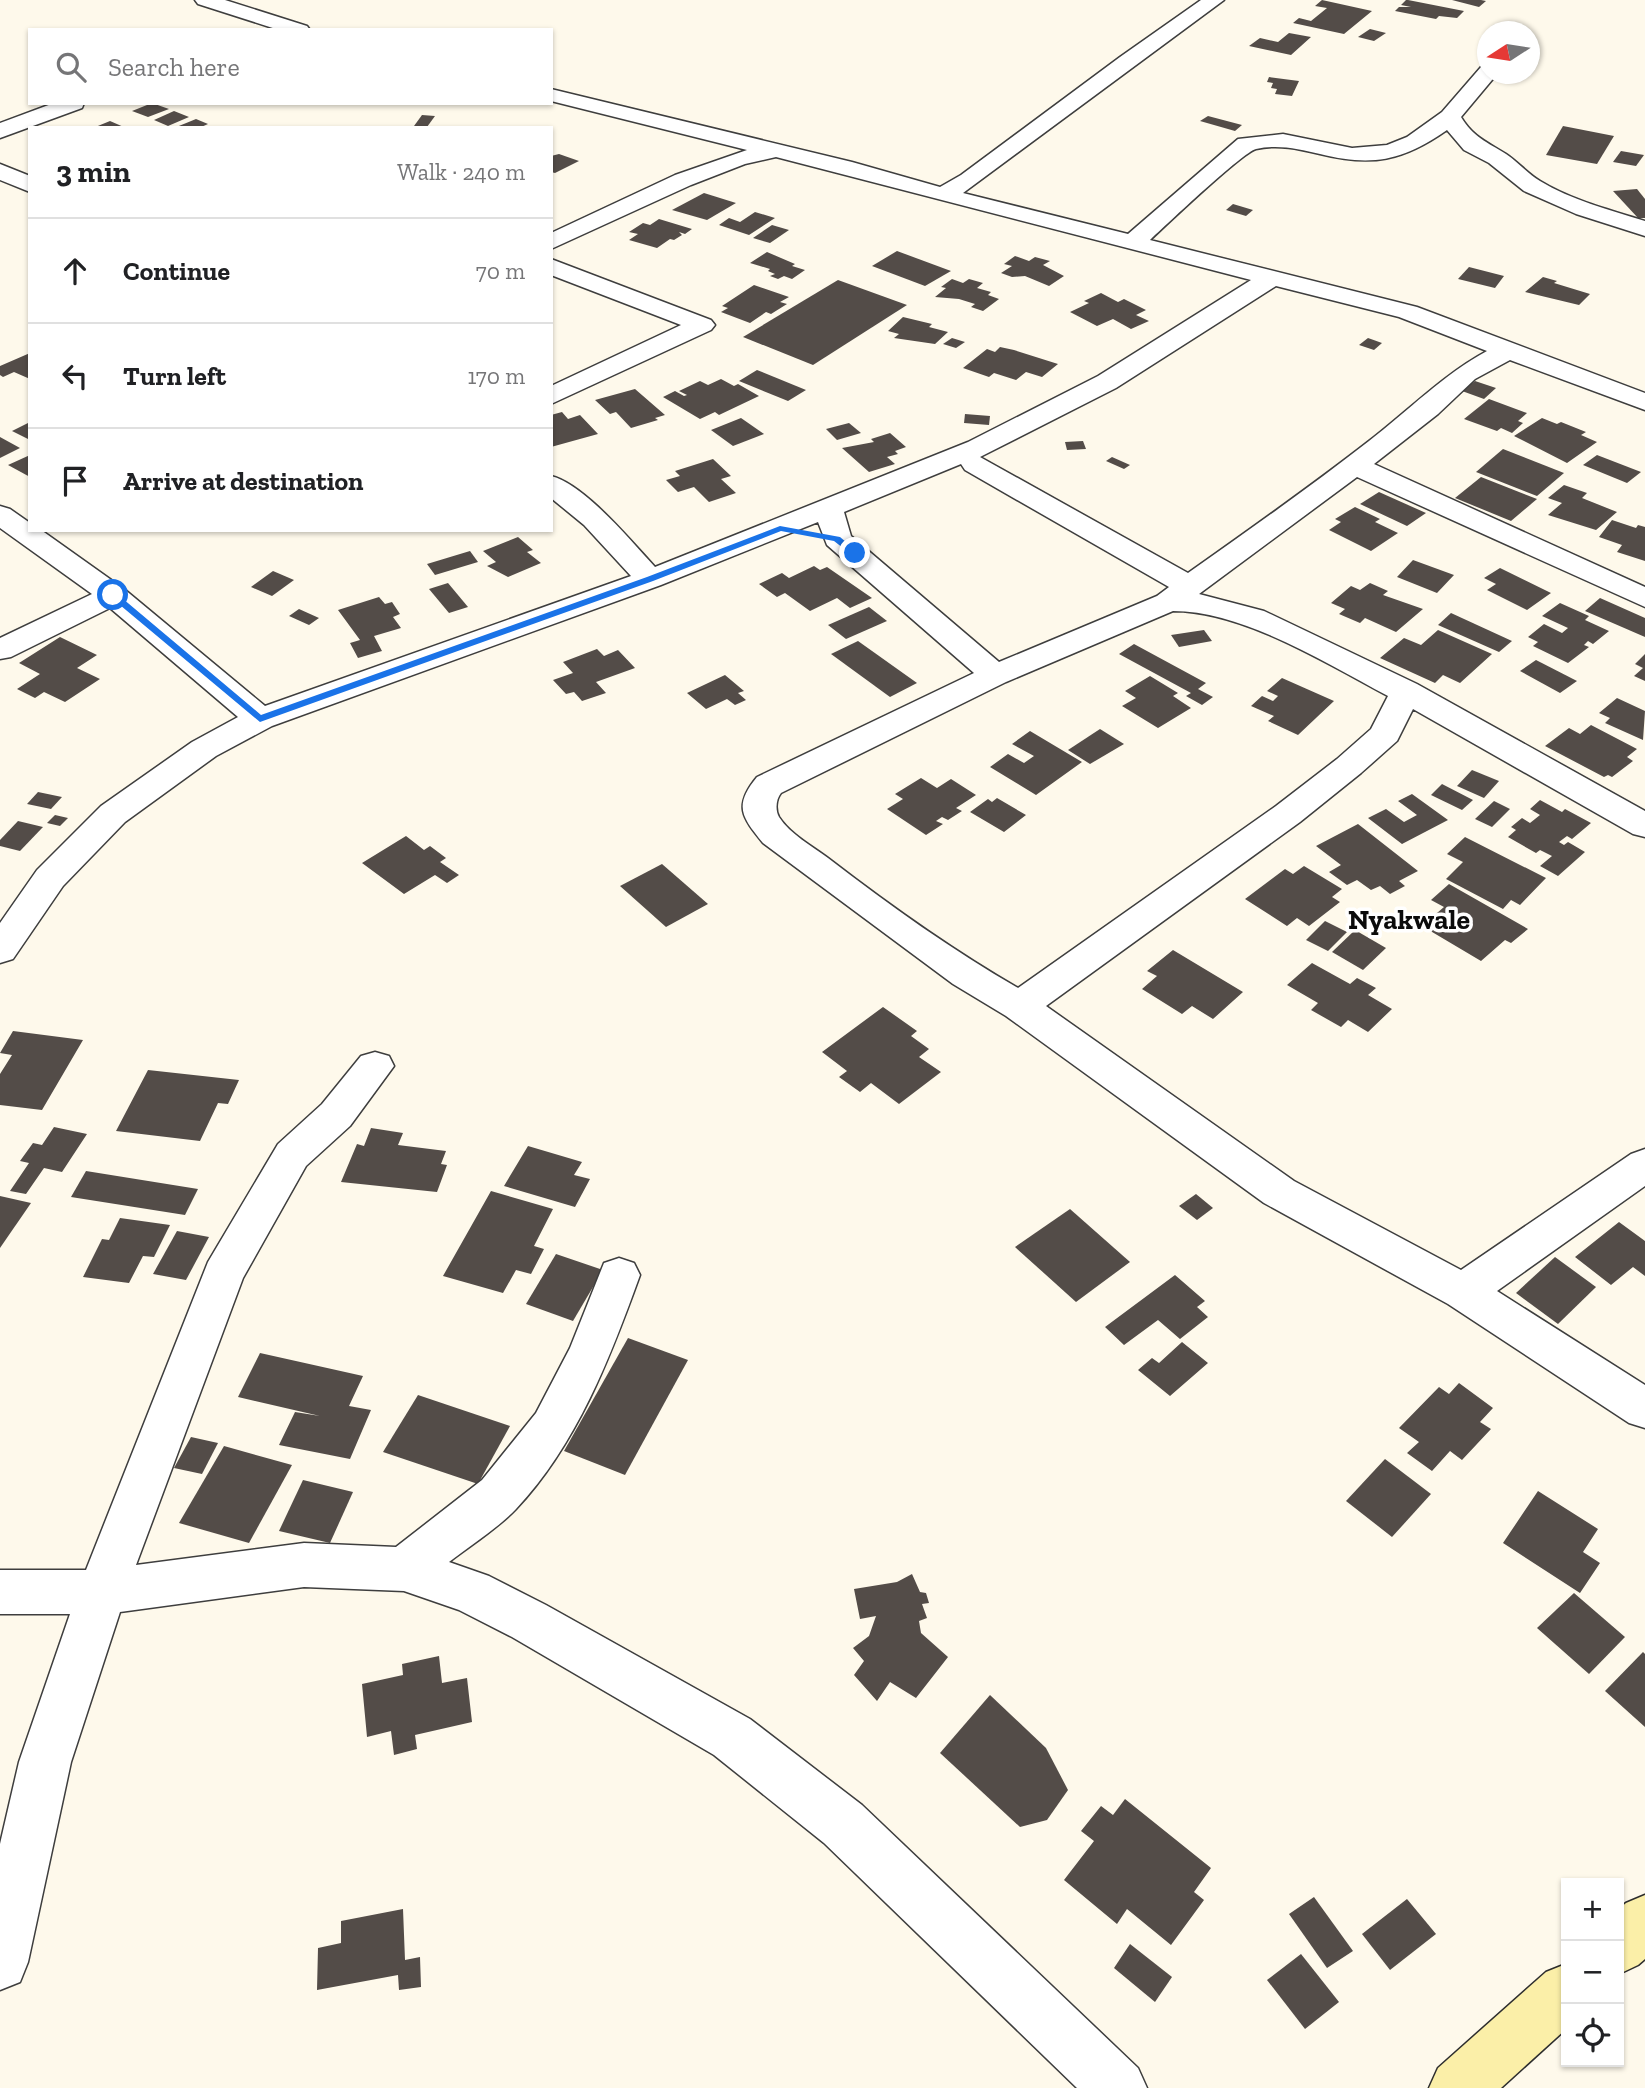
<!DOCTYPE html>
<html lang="en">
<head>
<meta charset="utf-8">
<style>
  body { margin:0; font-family:"Zilla Slab",serif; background:#f6f6f6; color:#202124 }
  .controls { position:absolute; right:21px; bottom:21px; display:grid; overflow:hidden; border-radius:0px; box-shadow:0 2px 5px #0004 }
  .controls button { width:63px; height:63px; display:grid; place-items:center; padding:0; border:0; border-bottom:2px solid #e0e0e0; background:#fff; color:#202124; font:35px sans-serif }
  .compass { position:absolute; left:1477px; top:21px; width:63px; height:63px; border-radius:50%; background:#fff; box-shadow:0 2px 5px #0004; rotate:258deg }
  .stop { position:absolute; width:21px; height:21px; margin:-16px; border:5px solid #1a73e8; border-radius:50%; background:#fff }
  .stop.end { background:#1a73e8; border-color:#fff; box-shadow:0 2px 7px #0008 }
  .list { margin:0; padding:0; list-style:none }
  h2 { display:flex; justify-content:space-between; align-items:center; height:91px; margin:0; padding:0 28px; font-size:30px }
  h2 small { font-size:23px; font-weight:400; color:#757577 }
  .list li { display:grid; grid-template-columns:46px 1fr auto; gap:21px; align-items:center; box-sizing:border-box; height:105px; padding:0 28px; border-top:2px solid #e0e0e0 }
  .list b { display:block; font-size:26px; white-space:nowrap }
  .list em { font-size:23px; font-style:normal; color:#757577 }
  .icon { flex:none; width:38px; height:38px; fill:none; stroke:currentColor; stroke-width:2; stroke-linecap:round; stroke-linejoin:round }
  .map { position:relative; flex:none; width:1645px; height:2088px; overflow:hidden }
  .search { position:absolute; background:#fff; box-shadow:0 2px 5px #0004; left:28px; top:28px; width:525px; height:77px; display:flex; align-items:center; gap:18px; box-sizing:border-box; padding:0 24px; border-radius:0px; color:#757577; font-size:26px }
  .panel { position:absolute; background:#fff; box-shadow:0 2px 5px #0004; left:28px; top:126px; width:525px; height:406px; border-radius:0px }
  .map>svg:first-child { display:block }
</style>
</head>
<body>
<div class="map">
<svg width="1645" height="2088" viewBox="0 0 1645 2088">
  <rect width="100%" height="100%" fill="#fef9eb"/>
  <g fill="#534c48">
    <polygon points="1322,0 1372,11 1344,34 1293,23 1299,18 1311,21 1327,8 1315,6"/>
    <polygon points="1406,0 1408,0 1464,11 1457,18 1439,16 1436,19 1395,11 1399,7 1411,7 1401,5"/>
    <polygon points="1452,0 1481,0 1486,1 1479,7"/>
    <polygon points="1370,29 1386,33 1374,41 1358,37"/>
    <polygon points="1289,33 1311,37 1291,55 1249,46 1260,38 1278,42"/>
    <polygon points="1269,77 1299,81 1292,96 1275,94 1277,89 1271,88 1273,83 1267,82"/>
    <polygon points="152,103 169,109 148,117 132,111"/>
    <polygon points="174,111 189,117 168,126 154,120"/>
    <polygon points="422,115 435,116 427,127 414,126"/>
    <polygon points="1208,116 1242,125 1235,131 1200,121"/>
    <polygon points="196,119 208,124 199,128 174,128"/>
    <polygon points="110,121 126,128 93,128"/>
    <polygon points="1563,126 1614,136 1597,164 1546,155"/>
    <polygon points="1621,151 1644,155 1636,166 1613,162"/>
    <polygon points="559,154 579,161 555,173 551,172 551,156"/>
    <polygon points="1637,189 1645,199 1645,218 1638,218 1613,191"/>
    <polygon points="704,193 736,203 707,220 672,210"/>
    <polygon points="1233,204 1253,210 1246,216 1226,210"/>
    <polygon points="755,212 775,218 749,235 719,225 729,218 740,222"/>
    <polygon points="659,219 692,229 685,234 679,232 682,235 674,240 670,239 657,248 629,240 638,234 629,232 643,223 650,225"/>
    <polygon points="772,225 789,230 770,243 753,238"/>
    <polygon points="897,251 951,271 925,286 872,266"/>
    <polygon points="767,252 795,264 792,266 805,270 792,279 784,276 778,279 770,276 775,274 768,271 770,269 750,263"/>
    <polygon points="1015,256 1029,261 1035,257 1050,261 1043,265 1064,276 1049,286 1025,276 1012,277 1001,273 1012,266 1004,264"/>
    <polygon points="1469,267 1504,276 1495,288 1458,279"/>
    <polygon points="1543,277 1557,281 1554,283 1590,294 1579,305 1525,292"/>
    <polygon points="952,279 963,283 969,279 983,283 977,288 991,292 988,295 999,299 983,311 971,307 975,304 959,299 935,297 946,288 941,287"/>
    <polygon points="838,280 907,305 813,365 743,337"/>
    <polygon points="754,285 789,297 780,302 787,304 771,314 766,312 750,323 721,312 728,308 722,306"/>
    <polygon points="1101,293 1118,302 1124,299 1146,310 1136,315 1149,321 1131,329 1113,319 1097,326 1070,312 1089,303 1084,301"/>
    <polygon points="903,317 932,324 929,327 948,332 935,344 894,338 899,334 888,331"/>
    <polygon points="952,338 965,342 956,348 943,344"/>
    <polygon points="1368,338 1382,343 1374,350 1359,345"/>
    <polygon points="1000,347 1014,350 1058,364 1042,377 1026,372 1016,380 994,373 989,377 963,368 987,349 995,352"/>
    <polygon points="30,353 30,379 14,372 3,377 0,375 0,366"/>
    <polygon points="757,370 806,390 788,401 739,381"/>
    <polygon points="721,379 734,386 738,384 759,396 719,415 715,412 700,419 663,397 675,391 684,396 687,395 679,391 700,381 708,385"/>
    <polygon points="1475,381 1496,388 1484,399 1462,391"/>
    <polygon points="635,389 665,415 655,418 658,420 631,428 616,412 610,414 595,400"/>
    <polygon points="1489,399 1527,413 1518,421 1523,423 1512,433 1501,428 1497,431 1464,419"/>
    <polygon points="562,412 568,419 580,415 598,434 551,447 551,415"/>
    <polygon points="965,414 990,416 989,425 964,423"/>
    <polygon points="741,418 764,434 733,446 711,430"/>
    <polygon points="1542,418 1557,424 1561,422 1586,432 1581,435 1597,442 1567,463 1514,436"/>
    <polygon points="30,422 30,440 12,431"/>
    <polygon points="849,423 861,433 837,440 826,429"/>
    <polygon points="890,433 906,447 895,451 898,454 887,457 895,464 869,472 842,448 874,442 871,439"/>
    <polygon points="0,437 20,448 0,458"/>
    <polygon points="1083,441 1086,449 1067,450 1065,442"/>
    <polygon points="1503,449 1564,473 1537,496 1476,472"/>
    <polygon points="30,455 30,477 8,465"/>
    <polygon points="1597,455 1641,472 1627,483 1583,465"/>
    <polygon points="1112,457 1130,465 1124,469 1106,461"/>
    <polygon points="713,459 731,476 721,479 736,493 709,502 694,487 678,492 666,480 680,476 675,471"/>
    <polygon points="1481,477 1537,499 1511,521 1455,498"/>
    <polygon points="1564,485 1587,493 1582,498 1617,512 1596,530 1548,515 1562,503 1548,498"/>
    <polygon points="1379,492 1426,513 1407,526 1360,504"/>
    <polygon points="1355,507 1380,519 1375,522 1398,533 1371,551 1329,530 1341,522 1335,519"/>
    <polygon points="1612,520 1636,528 1638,525 1645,527 1645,561 1617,552 1622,545 1599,537"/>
    <polygon points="518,537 533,550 527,552 541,563 508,577 487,566 496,562 483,551"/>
    <polygon points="470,551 478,562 435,575 427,564"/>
    <polygon points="1413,560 1454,575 1437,593 1397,577"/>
    <polygon points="814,566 820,570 827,567 872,598 850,608 837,598 810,611 785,593 777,597 759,584 782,573 789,578"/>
    <polygon points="1500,568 1551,593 1527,610 1487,590 1496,584 1484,578"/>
    <polygon points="273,571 294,580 272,596 251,587"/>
    <polygon points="448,583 468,607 449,613 429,589"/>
    <polygon points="1370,583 1388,591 1383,595 1423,609 1396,632 1365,618 1360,623 1339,614 1345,609 1331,603 1351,586 1360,590"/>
    <polygon points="379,597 385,604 392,602 400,614 393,617 401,628 374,636 382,651 358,658 350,643 360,640 338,610"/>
    <polygon points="1600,598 1645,618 1645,637 1585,611"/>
    <polygon points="1560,603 1589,616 1585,620 1609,631 1593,644 1588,641 1584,645 1589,647 1568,663 1533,646 1538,642 1528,637 1544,624 1562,633 1568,628 1542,616"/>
    <polygon points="869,607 887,621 846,639 828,625"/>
    <polygon points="299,609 319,618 309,625 289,616"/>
    <polygon points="1451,613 1512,641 1499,652 1438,625"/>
    <polygon points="1204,630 1212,641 1179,647 1171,635"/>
    <polygon points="1438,630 1492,654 1460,683 1443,675 1435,683 1380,658 1404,638 1421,645"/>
    <polygon points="60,637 97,655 77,668 100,679 65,702 44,692 35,698 17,689 40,674 19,663"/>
    <polygon points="858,641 917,683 890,697 831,654"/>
    <polygon points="1134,644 1206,683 1198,689 1213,697 1202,705 1186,696 1191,693 1119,654"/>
    <polygon points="597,649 604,656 618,650 635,668 596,682 606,693 582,701 574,692 566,694 553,680 573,673 563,662"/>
    <polygon points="1645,654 1645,681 1634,676 1643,668 1635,664"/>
    <polygon points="1536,660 1577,681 1560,693 1520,671"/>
    <polygon points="725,675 744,691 738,693 746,700 735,705 727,699 706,709 687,693"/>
    <polygon points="1150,676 1178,693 1173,696 1191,708 1158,728 1122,706 1136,698 1125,691"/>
    <polygon points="1282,678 1334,701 1298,735 1268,721 1274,716 1251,706 1262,696 1273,701 1278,696 1267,691"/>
    <polygon points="1617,698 1645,711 1643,740 1605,723 1610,718 1599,713"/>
    <polygon points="1591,725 1637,749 1627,757 1633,761 1612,777 1608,775 1604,777 1545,746 1569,728 1580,734"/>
    <polygon points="1100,729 1124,744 1090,764 1068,750"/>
    <polygon points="1030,731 1082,762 1036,795 990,767 1008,754 1024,763 1034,756 1012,744"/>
    <polygon points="1472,770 1499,781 1484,798 1457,786"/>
    <polygon points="921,778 937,788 951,779 976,795 956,808 962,811 948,820 942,817 936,821 943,824 926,835 887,809 903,799 895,794"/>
    <polygon points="1442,784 1473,800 1462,810 1431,795"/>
    <polygon points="38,792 62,797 51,809 27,804"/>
    <polygon points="1412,794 1448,820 1402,844 1368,818 1386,809 1404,822 1417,815 1398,801"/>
    <polygon points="997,798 1026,815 1004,832 970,812 988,799 992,802"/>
    <polygon points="1540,800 1562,812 1565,809 1591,823 1572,839 1567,836 1559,842 1564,845 1568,842 1585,852 1558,876 1540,866 1552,856 1540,850 1536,853 1508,837 1516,830 1511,827 1522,818 1530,823 1540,815 1530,809"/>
    <polygon points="1494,801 1510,809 1492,827 1475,819"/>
    <polygon points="55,815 68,818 60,826 47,823"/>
    <polygon points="18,821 43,827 20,851 0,846 0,840"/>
    <polygon points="1358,824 1418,871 1399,881 1405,886 1390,894 1380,886 1371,890 1357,880 1347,885 1329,872 1341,865 1316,846"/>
    <polygon points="406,836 424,850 430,846 446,858 440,862 459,875 447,883 435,875 404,894 362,863"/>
    <polygon points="1465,837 1546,878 1520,905 1511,900 1503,909 1446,879 1463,862 1447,854"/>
    <polygon points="662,864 708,904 666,927 620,886"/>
    <polygon points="1304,866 1342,889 1332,897 1340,902 1309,926 1297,918 1287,926 1245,899 1285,869 1293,874"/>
    <polygon points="1449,884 1528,929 1511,943 1505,940 1481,961 1422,926 1444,907 1431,900"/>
    <polygon points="1325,921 1347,932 1328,951 1306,940"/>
    <polygon points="1355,930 1386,948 1363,970 1332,952"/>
    <polygon points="1173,950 1243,992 1213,1019 1192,1006 1182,1014 1142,989 1157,976 1147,971"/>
    <polygon points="1312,963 1350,984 1357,978 1376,988 1368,995 1392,1009 1368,1032 1348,1020 1341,1027 1311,1010 1318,1003 1287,985"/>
    <polygon points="883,1007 917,1031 911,1036 929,1049 919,1057 941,1072 899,1104 871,1083 860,1092 839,1077 847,1071 822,1052"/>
    <polygon points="13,1031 83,1040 42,1110 0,1105 0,1074 12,1055 0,1053"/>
    <polygon points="148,1070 239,1080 228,1104 218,1103 200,1141 116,1131"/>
    <polygon points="54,1127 87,1134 62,1172 44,1168 26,1194 10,1191 29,1163 20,1161 33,1143 42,1145"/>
    <polygon points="371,1128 403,1133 398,1145 446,1151 441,1164 447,1165 437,1192 341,1182 357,1144 364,1146"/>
    <polygon points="528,1146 582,1162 574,1175 590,1179 575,1207 504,1186"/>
    <polygon points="86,1171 198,1189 185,1215 71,1197"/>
    <polygon points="491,1191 553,1209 534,1246 544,1249 531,1274 516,1270 503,1293 443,1276"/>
    <polygon points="1196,1194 1213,1208 1197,1220 1179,1206"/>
    <polygon points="0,1196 31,1203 0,1248"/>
    <polygon points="1070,1209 1130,1262 1076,1302 1015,1247"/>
    <polygon points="120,1218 170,1225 154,1257 143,1256 129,1283 83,1277 102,1239 109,1240"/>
    <polygon points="1619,1222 1645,1241 1645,1276 1633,1267 1611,1285 1575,1257"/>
    <polygon points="177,1231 209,1237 186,1280 153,1274"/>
    <polygon points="556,1254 603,1270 573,1321 526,1304"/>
    <polygon points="1555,1257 1596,1287 1558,1324 1516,1293"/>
    <polygon points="1175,1275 1205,1301 1197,1307 1208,1317 1180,1339 1158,1320 1124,1345 1105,1327"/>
    <polygon points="628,1338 688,1360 625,1475 564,1451"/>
    <polygon points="1182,1342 1208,1363 1170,1396 1138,1370 1152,1358 1159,1363"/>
    <polygon points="260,1353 363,1376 349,1406 371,1410 350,1459 279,1445 295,1412 320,1416 238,1397"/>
    <polygon points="1459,1383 1493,1408 1480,1422 1491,1429 1462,1460 1450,1451 1432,1471 1407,1453 1419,1442 1399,1428 1439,1387 1449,1394"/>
    <polygon points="418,1395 510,1426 478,1484 383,1452"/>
    <polygon points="191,1437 218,1443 202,1474 174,1468"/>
    <polygon points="224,1446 292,1465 249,1543 179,1523"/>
    <polygon points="1385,1459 1431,1494 1392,1537 1346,1501"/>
    <polygon points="303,1480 353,1492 330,1543 279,1531"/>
    <polygon points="1538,1491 1598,1529 1583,1552 1600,1563 1580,1593 1503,1543"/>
    <polygon points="912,1574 920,1592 926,1593 929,1603 922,1604 927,1618 919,1621 921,1633 948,1657 916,1698 890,1682 877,1701 854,1675 864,1661 853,1648 869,1636 876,1616 860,1619 854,1589 897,1582"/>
    <polygon points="1574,1593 1625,1637 1589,1674 1537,1628"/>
    <polygon points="1643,1652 1645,1654 1645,1727 1605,1691"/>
    <polygon points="439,1656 442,1683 467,1678 472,1722 415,1735 417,1749 394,1755 391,1731 367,1737 362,1684 403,1675 402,1664"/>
    <polygon points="990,1695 1046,1748 1068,1790 1047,1820 1020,1827 940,1753"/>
    <polygon points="1125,1799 1211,1868 1194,1892 1204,1900 1171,1945 1127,1909 1117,1924 1064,1880 1094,1841 1081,1831 1101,1806 1113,1815"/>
    <polygon points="1314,1897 1353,1951 1327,1968 1289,1914"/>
    <polygon points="1407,1899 1436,1934 1390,1970 1362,1934"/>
    <polygon points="403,1909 405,1960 420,1957 421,1987 399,1990 398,1975 317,1990 318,1948 341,1943 341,1921"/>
    <polygon points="1130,1944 1172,1977 1155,2002 1114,1968"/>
    <polygon points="1301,1954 1339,2002 1305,2029 1267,1980"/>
  </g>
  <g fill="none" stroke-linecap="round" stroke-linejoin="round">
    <defs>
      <g id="street">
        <polygon points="195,0 225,0 307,26 310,30 279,30 198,4"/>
        <path d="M1201,0H1224L963,193L1128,234L1238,139L1283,134L1352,148L1387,145L1407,137L1442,112L1481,67L1488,65V74H1497L1461,117C1473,137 1487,142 1506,154C1518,162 1527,173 1540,181C1571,200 1610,210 1645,221V236L1576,214L1524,191L1489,163L1464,150L1447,130C1403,161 1372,167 1320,154C1299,149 1278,144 1256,149C1243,152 1166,225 1150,240L1417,307L1645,393V410L1510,360L1475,379L1438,414L1374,464L1645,587V607L1357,477L1199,594L1264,611L1417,684L1645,811V837L1633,834L1413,709L1397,741L1361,773L1300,822L1046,1006L1294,1181L1461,1270L1631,1154L1645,1149V1186L1497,1291L1645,1385V1428L1629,1423L1448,1304L1264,1203L1006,1016L953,984L763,843C742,817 733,806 757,777L974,673L827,545L818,522L661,585L272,726L216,756L125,822L63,886L13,959L0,963V923L37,870L101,806L192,742L238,717L110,608L11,657L0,659V638L92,594L0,528V506L10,509L30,523V530H41L124,589L265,706L631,576L584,525L551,498V476C584,484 631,541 655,567L968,442L1098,376L1251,280L776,157L745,164L691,185L551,249V233L675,175L747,150L551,101V89L852,162L940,187L961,175L1120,57ZM1276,286L1399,317L1487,351C1444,374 1408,411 1369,441C1310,487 1249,530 1188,573L980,457L1116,388ZM961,464L965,470L1169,587L1157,596L999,662L851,536L844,512ZM1173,611C1243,611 1326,663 1388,696L1371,729L1337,759L1276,806L1018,988C952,950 889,905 828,858C812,846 790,834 779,817C775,810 776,799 781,793L1006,682Z"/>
        <polygon points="54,103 84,103 82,108 0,138 0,123"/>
        <polygon points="0,164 30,176 30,192 0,180"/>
        <polygon points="551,259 711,320 715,325 711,330 551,404 551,386 681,325 551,275"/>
        <path d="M375,1052L389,1056L394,1066L350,1126L306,1166L243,1278L136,1565L304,1543L396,1547L482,1480L536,1413L570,1348L604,1263L619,1258L634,1263L640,1275C610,1358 577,1444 516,1509C497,1529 471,1545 449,1562L489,1576L546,1605L750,1719L862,1805L1138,2068L1147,2088H1077L824,1843L714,1755L512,1637L459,1610L404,1591L304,1587L120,1612L71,1762L28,1962L20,1982L0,1990V1844L19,1762L70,1614H0V1570H86L208,1262L278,1144L322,1104L361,1056Z"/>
      </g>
      <g id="secondary">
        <polygon points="1645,1895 1645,1959 1638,1965 1619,1974 1619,1909 1626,1903"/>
        <polygon points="1566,1964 1566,2029 1501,2088 1429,2088 1438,2068 1546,1972"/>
      </g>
    </defs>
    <use href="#street" stroke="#3e3e3e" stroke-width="3"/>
    <use href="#secondary" stroke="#2d2d2d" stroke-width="3"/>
    <use href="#street" fill="#fff" fill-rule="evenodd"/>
    <use href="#secondary" fill="#fbefa8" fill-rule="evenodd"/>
  </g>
  <polygon fill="#1a73e8" points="780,526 840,537 859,553 852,555 834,541 781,531 653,581 260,722 108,595 116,593 261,715 647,577"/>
  <g text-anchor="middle" stroke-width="7" stroke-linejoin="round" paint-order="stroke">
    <g font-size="28" font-weight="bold" fill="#0b0b0b" stroke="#fff">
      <text x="1409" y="929">Nyakwale</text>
    </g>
  </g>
</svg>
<div class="controls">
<button>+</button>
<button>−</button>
<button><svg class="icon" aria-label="locate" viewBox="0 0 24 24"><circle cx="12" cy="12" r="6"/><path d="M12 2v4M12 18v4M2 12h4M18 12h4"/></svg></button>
</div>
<svg class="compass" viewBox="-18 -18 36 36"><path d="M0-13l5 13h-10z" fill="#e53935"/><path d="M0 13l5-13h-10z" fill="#757577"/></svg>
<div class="stop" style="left:113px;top:595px"></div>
<div class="stop end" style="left:855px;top:553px"></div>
<div class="search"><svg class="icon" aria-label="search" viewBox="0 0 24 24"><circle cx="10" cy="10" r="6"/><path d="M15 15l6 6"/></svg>Search here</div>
<section class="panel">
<h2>3 min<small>Walk · 240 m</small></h2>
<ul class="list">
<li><svg class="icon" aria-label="ahead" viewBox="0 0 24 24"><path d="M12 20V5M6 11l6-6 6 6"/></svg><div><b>Continue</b></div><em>70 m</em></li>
<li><svg class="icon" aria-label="left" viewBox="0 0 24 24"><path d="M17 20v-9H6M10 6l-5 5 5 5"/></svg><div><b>Turn left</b></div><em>170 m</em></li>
<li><svg class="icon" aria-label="arrive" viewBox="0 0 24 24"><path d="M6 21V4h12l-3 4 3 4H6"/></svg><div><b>Arrive at destination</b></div></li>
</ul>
</section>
</div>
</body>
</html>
